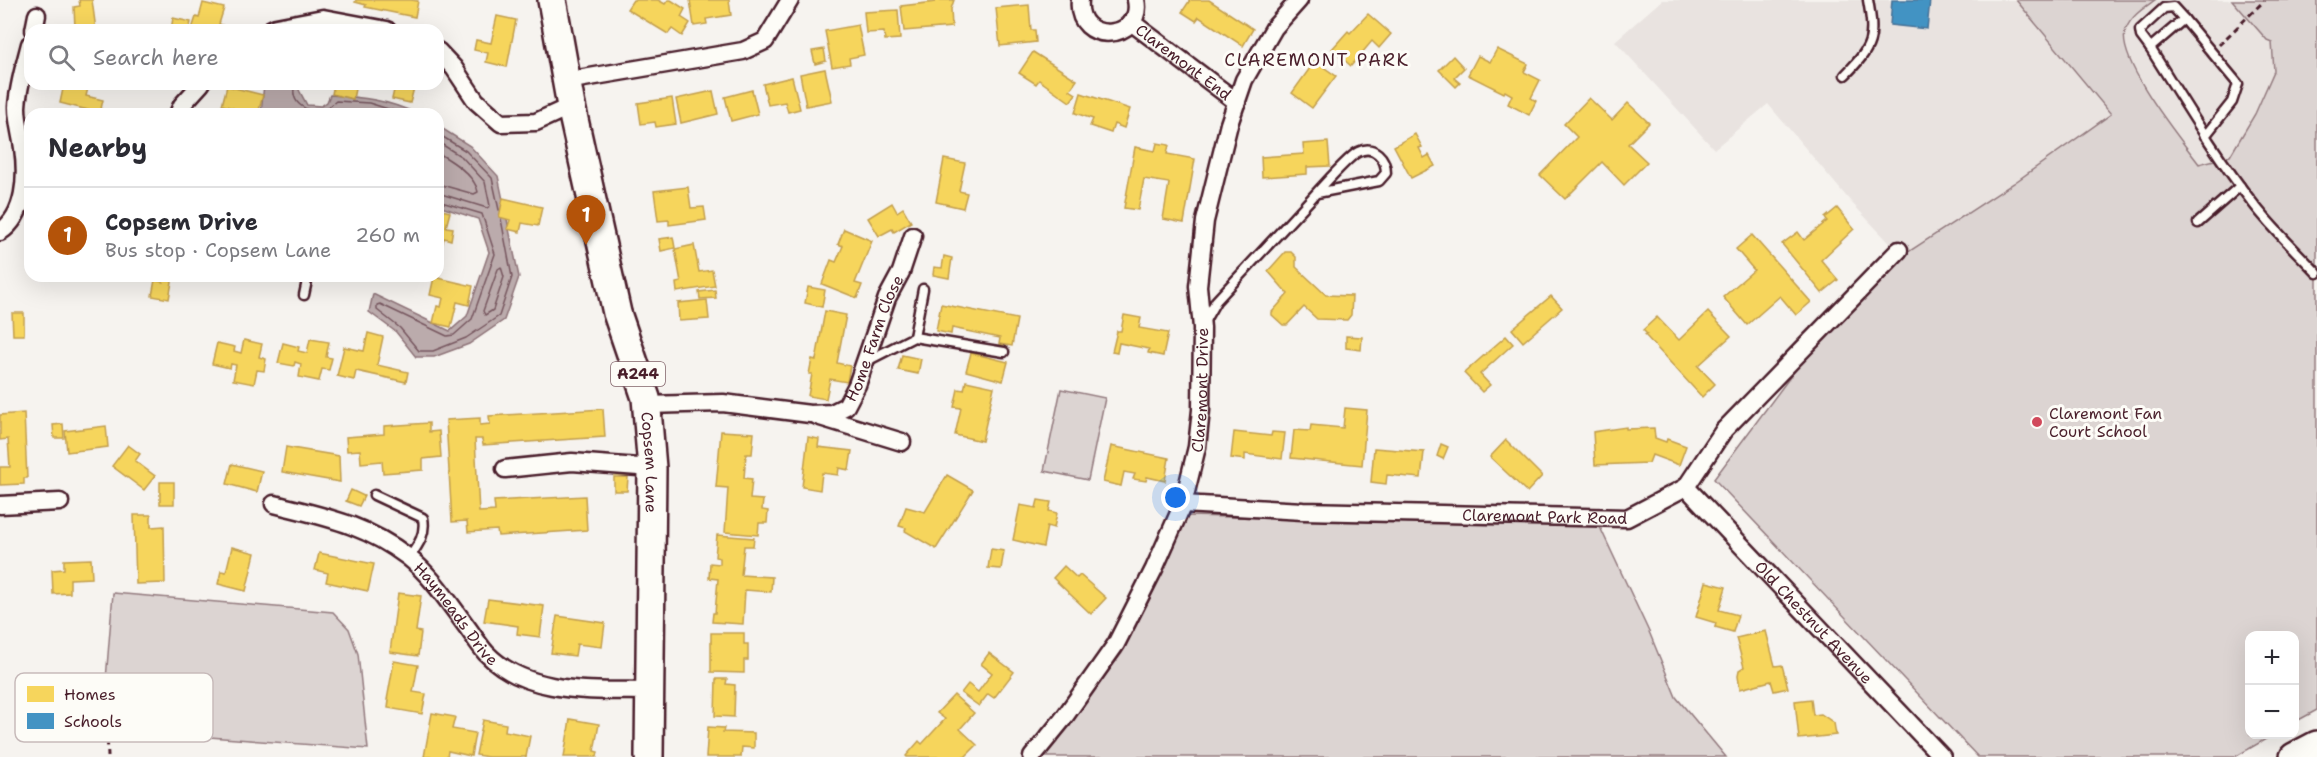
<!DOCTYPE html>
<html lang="en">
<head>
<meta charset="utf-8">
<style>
  body { margin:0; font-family:"Shantell Sans",sans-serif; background:#f7f7f7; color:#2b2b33 }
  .controls { position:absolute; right:18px; bottom:18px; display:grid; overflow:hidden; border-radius:12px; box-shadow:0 6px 24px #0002 }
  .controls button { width:54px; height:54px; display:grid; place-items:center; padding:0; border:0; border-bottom:2px solid #e1e1e2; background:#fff; color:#2b2b33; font:30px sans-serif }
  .you { position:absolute; left:1176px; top:498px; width:21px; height:21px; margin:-15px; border:4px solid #fff; border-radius:50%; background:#1a73e8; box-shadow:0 0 0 9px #1a73e833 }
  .badge { display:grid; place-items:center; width:39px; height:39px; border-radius:50%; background:#b45309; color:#fff; font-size:20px; font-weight:700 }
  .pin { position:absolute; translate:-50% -50px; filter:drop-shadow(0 2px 3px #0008) }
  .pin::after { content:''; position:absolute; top:32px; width:21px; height:18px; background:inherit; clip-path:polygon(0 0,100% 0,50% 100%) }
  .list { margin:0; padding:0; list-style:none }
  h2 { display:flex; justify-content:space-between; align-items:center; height:78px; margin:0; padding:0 24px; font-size:26px }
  h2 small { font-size:20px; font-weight:400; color:#7c7c81 }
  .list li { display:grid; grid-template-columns:39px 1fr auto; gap:18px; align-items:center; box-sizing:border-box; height:96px; padding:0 24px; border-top:2px solid #e1e1e2 }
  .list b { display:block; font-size:22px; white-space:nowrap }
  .list p { margin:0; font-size:20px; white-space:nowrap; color:#7c7c81 }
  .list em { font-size:20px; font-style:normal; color:#7c7c81 }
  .icon { flex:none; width:33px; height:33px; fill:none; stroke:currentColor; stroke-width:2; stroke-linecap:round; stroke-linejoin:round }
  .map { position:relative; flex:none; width:2317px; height:757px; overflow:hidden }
  .search { position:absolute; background:#fff; box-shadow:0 6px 24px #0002; left:24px; top:24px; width:420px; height:66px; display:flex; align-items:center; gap:15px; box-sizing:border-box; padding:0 21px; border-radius:18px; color:#7c7c81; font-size:22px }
  .panel { position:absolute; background:#fff; box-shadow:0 6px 24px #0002; left:24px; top:108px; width:420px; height:174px; border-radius:18px }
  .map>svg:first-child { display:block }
</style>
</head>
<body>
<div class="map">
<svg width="2317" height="757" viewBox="0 0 2317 757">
  <rect width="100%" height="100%" fill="#f6f3ef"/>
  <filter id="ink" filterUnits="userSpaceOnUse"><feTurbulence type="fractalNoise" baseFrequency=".0167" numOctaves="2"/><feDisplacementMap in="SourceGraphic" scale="12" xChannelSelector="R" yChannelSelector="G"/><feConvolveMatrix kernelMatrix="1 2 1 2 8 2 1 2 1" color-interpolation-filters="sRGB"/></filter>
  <g filter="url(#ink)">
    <polygon fill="#e9e3e0" points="1662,0 2317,0 2294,636 2250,636 1978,757 1714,479 1799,365 1902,256 1851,202 1768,104 1714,149 1615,41"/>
    <g fill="#dcd4d2" stroke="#937a7e" stroke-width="1.5">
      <path d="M2016,0H2155C2144,8 2132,15 2126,29C2113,57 2181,140 2199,164L2230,156L2255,114L2274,71L2272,42L2267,40L2232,0H2317V710L2295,722L2294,636H2250V734L2273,735L2235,757H1978L1714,479L1799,365L1902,256L2014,183L2111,114Z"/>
      <polygon points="1061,389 1105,398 1088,480 1044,471"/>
      <polygon points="1186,516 1599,525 1650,634 1676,697 1726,757 1040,757 1067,726 1122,653 1152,594"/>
      <polygon points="113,593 333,612 349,629 358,654 368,749 102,729"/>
    </g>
    <g fill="#bbabac" stroke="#8e7378" stroke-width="1.5">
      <path d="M264,84H301L299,90L307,105L321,106L327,102L330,95C361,97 389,100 417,114H261Z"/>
      <polygon points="438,126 470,146 498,176 519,277 504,320 469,344 434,357 416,357 396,332 369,312 373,294 450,331 467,316 489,252 478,219 438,206"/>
    </g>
    <g fill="#f6d55c" stroke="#c29e4d" stroke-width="1.5">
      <polygon points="79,0 92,0 96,30 78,30 75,28 74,7 80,6"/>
      <polygon points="356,0 411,0 418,1 415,17 365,7 366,5 355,2"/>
      <polygon points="633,0 658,0 665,4 668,0 671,0 685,9 681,17 690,23 682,36 672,29 668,34 627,9"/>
      <polygon points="690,0 729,0 731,15 706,19 707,24 694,26"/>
      <polygon points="935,0 954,0 951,9 952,27 904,31 901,6 935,2"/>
      <polygon points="1190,0 1209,0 1253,29 1243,46 1199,17 1196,21 1182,12"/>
      <polygon points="203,3 224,8 219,24 222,25 221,30 192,29 196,17 199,18"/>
      <polygon points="1029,5 1031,30 1035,30 1036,42 1000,46 996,8"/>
      <polygon points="898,10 900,39 885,40 884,32 866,33 864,12"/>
      <polygon points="1368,14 1391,34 1379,48 1372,41 1351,66 1332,49 1348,31 1350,33"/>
      <polygon points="497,16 516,20 507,67 486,62 488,53 474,50 476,40 491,43"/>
      <polygon points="173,18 191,22 189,30 171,30"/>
      <polygon points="858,25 864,55 849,58 850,64 832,67 825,31"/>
      <polygon points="824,49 826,61 815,64 812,51"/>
      <polygon points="1497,49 1528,64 1524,72 1540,80 1531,98 1536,101 1529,115 1508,104 1512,95 1505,91 1504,93 1468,75 1478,56 1490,62"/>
      <polygon points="1033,52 1077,80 1070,90 1076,94 1070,102 1039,80 1036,84 1019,73"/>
      <polygon points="1453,56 1464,68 1454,78 1460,83 1456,87 1439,70"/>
      <polygon points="1315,61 1336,76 1312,108 1292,93"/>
      <polygon points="825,69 832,101 806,106 800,74"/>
      <polygon points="792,77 800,109 788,112 785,102 768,105 763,84"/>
      <polygon points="64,84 89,84 86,96 103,100 100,113 60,103"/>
      <polygon points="334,84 356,84 353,99 332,94"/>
      <polygon points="388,84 415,84 410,103 392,99 395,86"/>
      <polygon points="227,86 263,95 258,114 244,110 243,114 231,114 233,108 222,105"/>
      <polygon points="752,90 758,114 731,121 725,97"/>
      <polygon points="713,91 718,114 681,123 676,99"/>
      <polygon points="1081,93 1130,109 1124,128 1114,124 1111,133 1090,126 1093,119 1075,113"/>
      <polygon points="672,98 676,124 656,127 655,122 641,124 638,103"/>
      <polygon points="1589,98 1612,120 1628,103 1649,123 1628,144 1647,162 1624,185 1602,162 1565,199 1540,175 1577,137 1564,124"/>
      <polygon points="1415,134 1422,147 1419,148 1424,158 1429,155 1435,166 1411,178 1394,146"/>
      <polygon points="1328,142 1330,166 1307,167 1307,174 1262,177 1261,157 1304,154 1303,144"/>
      <polygon points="1157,143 1169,145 1167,154 1195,159 1184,223 1163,219 1169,183 1144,179 1138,210 1124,208 1135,147 1155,151"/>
      <polygon points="944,159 965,163 959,191 967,193 963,208 936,202"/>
      <polygon points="688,187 691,208 704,207 706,220 669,225 669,220 658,221 654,191"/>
      <polygon points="503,198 542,207 538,226 522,223 520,232 507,229 510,220 499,217"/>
      <polygon points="892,203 897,212 903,208 911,222 894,232 892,229 879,236 868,218"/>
      <polygon points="1837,208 1854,229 1821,260 1838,280 1822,293 1782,244 1798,232 1804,240 1827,221 1825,218"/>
      <polygon points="438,209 450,212 446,227 453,228 451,240 444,238 441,250 438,250"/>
      <polygon points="844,229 872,241 855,283 862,285 857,298 822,284 831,260 836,262 843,246 838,244"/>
      <polygon points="1752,235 1811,302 1796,315 1780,296 1747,325 1723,297 1754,270 1736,249"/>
      <polygon points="673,237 675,248 661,251 659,239"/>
      <polygon points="694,245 699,272 712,270 715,286 677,292 676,283 681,282 675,249"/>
      <polygon points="1285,252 1291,252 1296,257 1296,267 1326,295 1352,296 1351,315 1347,320 1317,319 1304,307 1287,325 1283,325 1272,315 1272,312 1288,294 1268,271"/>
      <polygon points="944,256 952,258 949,278 933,275 934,267 942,268"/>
      <polygon points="164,276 173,276 169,299 152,296 155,280 163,282"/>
      <polygon points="434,277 473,286 469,305 457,302 451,327 433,323 437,306 441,307 443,298 430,295"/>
      <polygon points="808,287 825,290 822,307 805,303"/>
      <polygon points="715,290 716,298 700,299 699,292"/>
      <polygon points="1551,296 1562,308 1523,342 1512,329"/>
      <polygon points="707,300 709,319 679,321 678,303"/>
      <polygon points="941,304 1017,319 1012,346 999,344 1000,338 952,328 951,334 936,331"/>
      <polygon points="825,311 846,315 837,363 850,366 847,382 830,379 826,399 808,396 812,374 809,374 812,359 816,360"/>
      <polygon points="1708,312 1731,336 1698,366 1715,384 1702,397 1645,335 1647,334 1643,330 1657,317 1679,340"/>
      <polygon points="12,313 24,313 24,335 13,335"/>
      <polygon points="1124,315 1141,318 1139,328 1168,333 1163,356 1148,353 1149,349 1119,343 1117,353 1112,352 1117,331 1121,331"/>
      <polygon points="368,333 383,337 377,365 408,372 406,382 356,371 354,380 337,376 344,347 364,351"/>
      <polygon points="1346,336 1362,337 1361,350 1346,348"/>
      <polygon points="1506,336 1513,344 1480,374 1490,385 1482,392 1464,373"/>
      <polygon points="310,339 329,342 326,357 332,358 329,370 322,369 319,381 299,377 301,364 295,362 294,366 278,363 283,343 299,347 298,351 307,353"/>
      <polygon points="244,340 262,344 259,357 266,359 264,371 257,370 254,384 233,380 236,365 231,364 230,368 212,364 217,343 235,347 234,351 241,353"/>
      <polygon points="971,353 1008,362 1003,381 966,371"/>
      <polygon points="902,355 921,359 918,374 898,370"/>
      <polygon points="966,381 994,387 982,441 955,435 961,408 954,407 958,389 964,390"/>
      <polygon points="1345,408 1367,410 1362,465 1291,458 1294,430 1310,431 1311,425 1343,428"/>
      <polygon points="603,409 605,437 483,445 482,439 475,439 479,512 495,511 494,501 585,496 587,530 498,536 497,530 468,532 467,521 452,522 446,420 480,418 480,425 490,424 489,416"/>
      <polygon points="24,413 27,478 24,478 24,484 0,485 0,467 10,467 8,439 0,440 0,415"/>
      <polygon points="429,423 429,432 439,431 441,457 423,459 423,470 383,473 382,461 361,463 360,450 347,451 346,437 384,434 384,426"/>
      <polygon points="63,424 64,438 54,438 53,425"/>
      <polygon points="106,426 108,447 67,452 65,431"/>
      <polygon points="1626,427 1626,429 1654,428 1655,438 1666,442 1667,439 1686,446 1679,465 1652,455 1649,463 1595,465 1593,432"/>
      <polygon points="721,431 754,433 752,454 746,454 744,478 752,479 750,499 763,500 762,510 768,511 767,523 759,523 758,535 725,532 728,488 716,487"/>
      <polygon points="1234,432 1271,436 1272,432 1285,433 1282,459 1245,454 1245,460 1231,458"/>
      <polygon points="808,437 819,439 818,447 852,451 849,470 839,468 838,475 822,473 820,490 802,487"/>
      <polygon points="1506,440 1542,476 1527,492 1490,457"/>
      <polygon points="1441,444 1448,447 1443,459 1437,456"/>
      <polygon points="128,445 140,454 135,461 155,476 144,490 112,466"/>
      <polygon points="1111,446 1169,458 1165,481 1147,477 1146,481 1133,479 1135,474 1124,472 1121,486 1103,482"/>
      <polygon points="286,447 339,456 340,482 282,472"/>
      <polygon points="1374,448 1424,452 1421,478 1387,475 1386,484 1371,482"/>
      <polygon points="232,464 262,471 257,492 227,484"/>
      <polygon points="947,475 973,490 936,549 905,531 906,528 899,526 906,507 925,512"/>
      <polygon points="614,477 628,477 627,491 614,491"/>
      <rect x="160" y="482" width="14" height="22"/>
      <polygon points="351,490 364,496 359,506 346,501"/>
      <polygon points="1038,500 1051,502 1049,511 1057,513 1054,528 1047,526 1043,547 1013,540 1020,505 1036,508"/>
      <polygon points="134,515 151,515 151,527 164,526 165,583 136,584"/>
      <polygon points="717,535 754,538 753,546 744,546 741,575 772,577 771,592 745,590 743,624 712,622 713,613 715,613 718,579 709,578 710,563 720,564 720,558 715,557"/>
      <polygon points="232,547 255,553 246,591 218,584 221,571 226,572"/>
      <polygon points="991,549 1004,551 1001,569 988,568"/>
      <polygon points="319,553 374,564 368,591 326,582 328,573 315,570"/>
      <polygon points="91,559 92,578 70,579 70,593 53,594 52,570 64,569 64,560"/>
      <polygon points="1064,566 1077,578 1080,575 1106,598 1091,614 1053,578"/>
      <polygon points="1706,582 1726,587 1719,610 1738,615 1733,632 1715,627 1716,623 1696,617"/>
      <polygon points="398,593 421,596 416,631 421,632 418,656 390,652"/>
      <polygon points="488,599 544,606 540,637 517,634 518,626 484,621"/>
      <polygon points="557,616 605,623 602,647 577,644 575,656 551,653"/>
      <polygon points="1766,631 1775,666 1782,665 1788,688 1774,691 1771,681 1740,689 1738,675 1739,670 1744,667 1736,638"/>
      <polygon points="711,633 744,633 744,644 748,644 748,660 744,660 744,673 711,672"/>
      <polygon points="989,653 1014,672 994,698 988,694 979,706 961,693 968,684 978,692 992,673 981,664"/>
      <polygon points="394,661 418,665 413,692 426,694 422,714 388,708 389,700 387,700"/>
      <polygon points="716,679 727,679 726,684 735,685 734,717 715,716"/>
      <polygon points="954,695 974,713 960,729 977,745 965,757 907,757 906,756 919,741 922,744 945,719 937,713"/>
      <polygon points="1811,699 1813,715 1821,714 1834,723 1836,735 1799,739 1795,701"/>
      <polygon points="432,713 455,717 452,729 475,733 471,756 448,751 447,757 424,757"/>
      <polygon points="570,719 599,724 594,751 598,752 597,757 564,757"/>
      <polygon points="483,720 506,724 505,731 530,736 526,757 488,757 476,755"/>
      <polygon points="708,727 724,728 723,732 754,733 754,748 742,747 741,757 706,757"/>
    </g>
    <polygon fill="#4393c3" stroke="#457095" stroke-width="1.5" points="1892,0 1930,0 1927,29 1890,25"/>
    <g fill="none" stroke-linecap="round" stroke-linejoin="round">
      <g stroke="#77575f" stroke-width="1.5">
        <path d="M295,84C289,104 307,112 323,112L336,101L369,103L404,114"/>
        <polyline points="438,134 466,151 492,178 499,210"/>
        <polyline points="438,142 462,157 485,182 490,206 487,208 438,193"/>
        <path d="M438,153C452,161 475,175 478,192L474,194L438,184"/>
        <polyline points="438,201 482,214 495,254 472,319 454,335 447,336 380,304 377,305 377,310 400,328 419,351 433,351 466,338 499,316 512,277 501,219"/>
        <polygon points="501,267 504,277 493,310 485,315 483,311 498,269"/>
      </g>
      <defs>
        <g id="lane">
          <polyline points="2150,48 2141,36 2140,30 2164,8 2173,7 2184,19"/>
          <path d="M1845,75C1873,47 1875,39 1868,0"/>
          <path d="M2205,136L2232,102L2238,84L2184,19L2150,48C2183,100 2214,153 2252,202C2271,227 2295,250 2317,273"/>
          <polyline points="2198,223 2240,186"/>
          <polyline points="304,295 308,276"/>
          <path d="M1204,322L1216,301L1310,200C1319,190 1348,157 1358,152C1374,144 1386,158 1386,173L1379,181L1317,193"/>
          <polyline points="914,337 923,289"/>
          <polyline points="867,361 914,337 1004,352"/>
          <path d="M374,495L423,518C426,534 419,544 409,558"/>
        </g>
        <g id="street">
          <path d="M1080,0C1075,47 1145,40 1136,0"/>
          <path id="s1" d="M1131,22L1237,102"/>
          <polyline points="34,30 37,15"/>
          <polyline points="270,30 276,27 323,18 387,30"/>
          <polyline points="438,51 454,68 476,101 501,123 536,122 571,106"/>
          <polyline points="566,81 743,51 765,41 790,0"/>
          <polyline points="178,114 182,105 201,84"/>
          <path d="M0,232C26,215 27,176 23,148C21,134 17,121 17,107C18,86 25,64 30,44"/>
          <path id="s2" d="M646,405L723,403L810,414L832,413L846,406L857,385L887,298L901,272L913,236"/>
          <polyline points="817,416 902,442"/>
          <polyline points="505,469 572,462 652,468"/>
          <path id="s3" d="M1686,487L1942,757"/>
          <path id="s4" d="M274,504C325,517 365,524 408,557C432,576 449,603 467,627C473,635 479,645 486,653C527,696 595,690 650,691"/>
          <path id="s5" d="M1183,504L1303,511L1627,518L1686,487L1724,430L1899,250"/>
          <polyline points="0,505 60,502"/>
          <path id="s6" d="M1032,757L1063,719L1116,644L1154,569L1183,504L1197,447L1201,410L1202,328L1198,286L1205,221L1229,124L1244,80L1274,28L1299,0"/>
        </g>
        <g id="primary">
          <path id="s7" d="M552,0L571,106L617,313L646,398L652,468L649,757"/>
          <polyline points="2294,757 2317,745"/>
        </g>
      </defs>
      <use href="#lane" stroke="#4a1f2b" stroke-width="13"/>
      <use href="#street" stroke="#4a1f2b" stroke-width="21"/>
      <use href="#primary" stroke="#4a1f2b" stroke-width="32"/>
      <g stroke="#4a1f2b" stroke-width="3" stroke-dasharray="6 4.5" stroke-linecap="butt">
        <polyline points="2219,45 2265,0"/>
        <polyline points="107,730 108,757"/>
      </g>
      <use href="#lane" stroke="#fdfcf7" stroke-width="8"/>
      <use href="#street" stroke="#fdfcf7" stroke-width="16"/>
      <use href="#primary" stroke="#fdfcf7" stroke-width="27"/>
    </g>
  </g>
  <circle fill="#d1495b" stroke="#fdfcf7" stroke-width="2" cx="2037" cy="422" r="6"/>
  <g text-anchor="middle" stroke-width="6" stroke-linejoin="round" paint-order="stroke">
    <rect fill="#fdfcf7" stroke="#806168" stroke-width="1.5" x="611" y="362" width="54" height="24" rx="4.5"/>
    <g font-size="15" font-weight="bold" fill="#4a1f2b">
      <text x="638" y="379">A244</text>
    </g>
    <g font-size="16" fill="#4a1f2b" stroke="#fdfcf7">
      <text dy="6" stroke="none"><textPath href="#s1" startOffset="66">Claremont End</textPath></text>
      <text dy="6" stroke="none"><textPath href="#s2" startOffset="276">Home Farm Close</textPath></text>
      <text dy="6" stroke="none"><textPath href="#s6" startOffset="412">Claremont Drive</textPath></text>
      <text dy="6" stroke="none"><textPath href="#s7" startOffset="474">Copsem Lane</textPath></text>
      <text dy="6" stroke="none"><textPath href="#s5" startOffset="362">Claremont Park Road</textPath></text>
      <text dy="6" stroke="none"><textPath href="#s4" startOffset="220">Haymeads Drive</textPath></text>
      <text dy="6" stroke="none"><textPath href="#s3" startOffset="186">Old Chestnut Avenue</textPath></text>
    </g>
    <g font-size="16" fill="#4a1f2b" stroke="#fdfcf7" text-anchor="start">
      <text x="2049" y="419">Claremont Fan<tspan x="2049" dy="18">Court School</tspan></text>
    </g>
    <g font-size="18" letter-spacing="1.5" fill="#4a1f2b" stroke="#fdfcf7">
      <text x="1317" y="66">CLAREMONT PARK</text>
    </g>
  </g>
  <rect x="15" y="673" width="198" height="69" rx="9" fill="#fdfcf7" stroke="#c7baba" stroke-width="1.5"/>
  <rect x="27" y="686" width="27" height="16" fill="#f6d55c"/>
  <rect x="27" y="713" width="27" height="16" fill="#4393c3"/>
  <g font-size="16" fill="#4a1f2b">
    <text x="64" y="700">Homes</text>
    <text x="64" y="727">Schools</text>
  </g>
</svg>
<div class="controls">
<button>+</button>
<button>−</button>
</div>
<div class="you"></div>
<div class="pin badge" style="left:586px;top:245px">1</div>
<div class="search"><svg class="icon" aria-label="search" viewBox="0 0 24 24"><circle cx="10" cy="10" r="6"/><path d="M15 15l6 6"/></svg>Search here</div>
<section class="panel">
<h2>Nearby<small></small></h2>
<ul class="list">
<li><span class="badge">1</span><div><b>Copsem Drive</b><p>Bus stop · Copsem Lane</p></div><em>260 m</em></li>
</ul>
</section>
</div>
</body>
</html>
